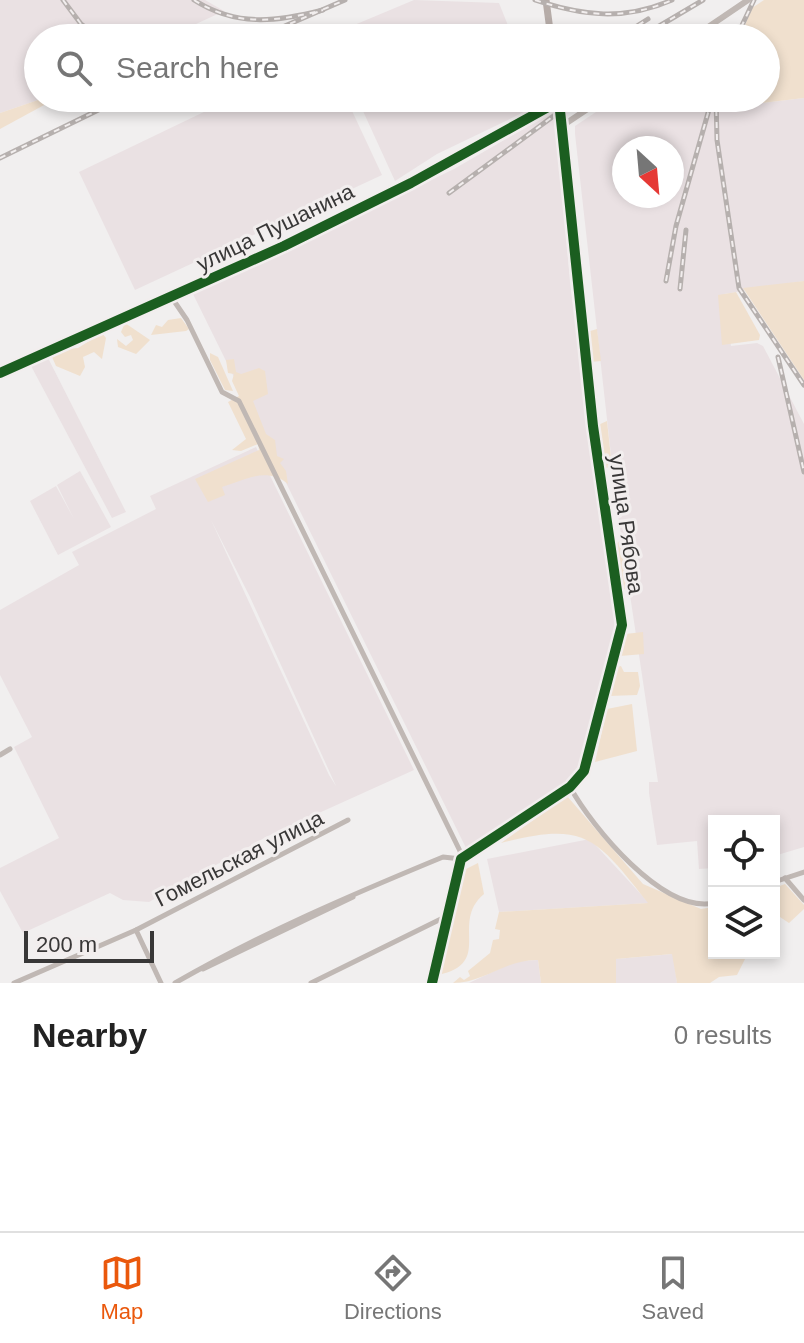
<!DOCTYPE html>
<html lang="en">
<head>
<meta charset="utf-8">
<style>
  body { margin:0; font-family:Helvetica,sans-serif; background:#f6f6f6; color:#222 }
  .controls { position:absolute; right:24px; bottom:24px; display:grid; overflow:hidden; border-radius:0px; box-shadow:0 4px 12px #0003 }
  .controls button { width:72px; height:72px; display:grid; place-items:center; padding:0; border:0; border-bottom:2px solid #e0e0e0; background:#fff; color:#222; font:40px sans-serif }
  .compass { position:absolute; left:612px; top:136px; width:72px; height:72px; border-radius:50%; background:#fff; box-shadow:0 4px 12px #0003; rotate:154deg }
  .scale { position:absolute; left:24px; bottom:20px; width:130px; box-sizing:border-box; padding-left:8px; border:4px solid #383737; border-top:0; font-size:22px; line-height:28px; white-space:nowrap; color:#383737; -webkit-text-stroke:6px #f2eeee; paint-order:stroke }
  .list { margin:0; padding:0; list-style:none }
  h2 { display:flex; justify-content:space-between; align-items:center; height:104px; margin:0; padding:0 32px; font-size:34px }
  h2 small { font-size:26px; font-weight:400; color:#767676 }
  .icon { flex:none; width:44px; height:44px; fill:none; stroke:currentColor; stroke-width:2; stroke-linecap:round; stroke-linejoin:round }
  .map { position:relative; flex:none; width:804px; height:983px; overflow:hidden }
  .search { position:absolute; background:#fff; box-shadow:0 4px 12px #0003; left:24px; right:24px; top:24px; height:88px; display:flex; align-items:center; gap:20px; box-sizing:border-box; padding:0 28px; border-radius:44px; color:#767676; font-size:30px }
  .sheet { height:248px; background:#fff }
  nav { display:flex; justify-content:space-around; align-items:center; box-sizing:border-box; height:112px; border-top:2px solid #e0e0e0; background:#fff; font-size:22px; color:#767676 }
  nav a { display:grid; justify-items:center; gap:4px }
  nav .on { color:#ea580c }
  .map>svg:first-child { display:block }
</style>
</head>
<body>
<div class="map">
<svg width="804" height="983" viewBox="0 0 804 983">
  <rect width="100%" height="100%" fill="#f1efef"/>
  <g fill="#eae1e3" fill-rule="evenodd">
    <polygon points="0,0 205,0 224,11 166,38 115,38 108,33 93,38 38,38 38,98 44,98 0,113"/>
    <polygon points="414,0 499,3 513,38 328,36"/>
    <polygon points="233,98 346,98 382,175 135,290 79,172"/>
    <polygon points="357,98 538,98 541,104 437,154 395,181"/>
    <path d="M617,98H728L729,107L804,98V281L724,294L731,346L757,343L763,346L804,424V847L774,856V821H714V868L699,869L697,841L657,845L649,793V782H658L617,508L575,134V126ZM624,148H672V196H624Z"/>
    <polygon points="556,110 570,282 615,627 582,765 569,784 467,850 193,294 454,169"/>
    <polygon points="47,356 126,512 112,518 30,364"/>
    <path d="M256,447L414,770L268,836L149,902L123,900L110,893L23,933L0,891V868L59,838L14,747L32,737L0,675V610L79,565L72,552L156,509L150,496ZM211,520L250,597L336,786L329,775Z"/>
    <polygon points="80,471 111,527 58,555 30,501 56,486 74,519 57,485"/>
    <polygon points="590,839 649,903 499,912 487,859"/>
    <polygon points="673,954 677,983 616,983 616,959"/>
    <polygon points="538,960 541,983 469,983 516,961"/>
  </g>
  <g fill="#f0e0ce">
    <polygon points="764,0 804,0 804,98 754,104 752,98 766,98 766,38 740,38 752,8"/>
    <polygon points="44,98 57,98 0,129 0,113"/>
    <polygon points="804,281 804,380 743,288"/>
    <polygon points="736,292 760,335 759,340 722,345 718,295"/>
    <polygon points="181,318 189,329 186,331 151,335 156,325 162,327 168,320"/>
    <polygon points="125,323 150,340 136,354 118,347 117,339 126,346 133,340 131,335 125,337 121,332"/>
    <polygon points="597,329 601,361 590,362 587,332"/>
    <polygon points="102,333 106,338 102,359 94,352 83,357 85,367 80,376 56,366 52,357 66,349 78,348"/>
    <polygon points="210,353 218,357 233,391 225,390 210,360"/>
    <path d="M234,359L236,372L241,374L259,368L265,371L268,394L253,401L266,434L275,440L277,456L284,459L280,463L286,471L288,484C267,467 246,479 222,487L225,495L208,502L195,479L259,450L258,444L241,451L232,450L246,439L228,402L239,396L232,381L234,374L228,373L226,360Z"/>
    <polygon points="607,421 612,467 605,468 598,425"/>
    <polygon points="622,539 629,590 622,589 615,545"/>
    <polygon points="643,632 644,654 620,656 625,634"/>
    <polygon points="621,666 624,672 638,672 640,686 637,695 609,696 614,668"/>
    <polygon points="632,704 637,751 595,762 607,709"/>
    <path d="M567,796L643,884L701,909L714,907V953H748L737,975L719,977L710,983H677L672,954L616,959V983H541L538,960C506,959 484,983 453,983L460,977L464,980L470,976L468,971L490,953L493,940L499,939L500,930L495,929L499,912L648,903C596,837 585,821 501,843Z"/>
    <path d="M478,863L484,894C449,923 495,963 438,975L461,878L464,870Z"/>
    <polygon points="785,884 804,905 804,909 789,923 774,913 774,888"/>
  </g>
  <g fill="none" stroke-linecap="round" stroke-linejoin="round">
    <g stroke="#c0b8b4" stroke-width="5">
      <path d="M172,298L187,320L222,392L239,401L460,851L461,859L443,857C351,895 262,933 175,983"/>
      <polyline points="0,755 10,749"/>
      <path d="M570,787C592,827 663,914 714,903"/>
      <polyline points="785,878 804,900"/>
      <polyline points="774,882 804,872"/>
      <polyline points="136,930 161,983"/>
      <polyline points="203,969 353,897"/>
      <polyline points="14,983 136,930 348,820"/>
      <polyline points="311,983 445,917"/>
    </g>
    <g stroke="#c0b8b4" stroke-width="6">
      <polyline points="692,38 748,0"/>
      <polyline points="562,126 604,98"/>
      <polyline points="0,373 284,246 411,183 559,101 593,426 622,625 584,771 570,787 461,859 432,983"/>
    </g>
    <g stroke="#b6aca8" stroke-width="7">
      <polyline points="546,0 551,38"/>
      <polyline points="558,98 559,101"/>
    </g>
    <defs>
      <g id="rail">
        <polyline points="63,0 81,24 100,38"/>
        <path d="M194,0C236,27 276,22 323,10"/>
        <path d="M535,0C583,16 624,21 672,0"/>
        <polyline points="257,38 345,0"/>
        <polyline points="618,38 648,19"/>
        <polyline points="639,38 703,0"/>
        <polyline points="736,38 754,0"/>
        <polyline points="716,98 717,140 739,288 804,385"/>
        <polyline points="407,99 499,98"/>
        <polyline points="0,158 123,98"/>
        <polyline points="449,193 578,98"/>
        <polyline points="666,281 676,226 710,106"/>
        <polyline points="680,289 686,230"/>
        <polyline points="778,357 804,472"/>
      </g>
    </defs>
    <use href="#rail" stroke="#b6b0ae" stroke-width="5"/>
    <use href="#rail" stroke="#f2eeee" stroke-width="2" stroke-dasharray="6" stroke-linecap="butt"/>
    <defs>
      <polyline id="cycleway" points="0,373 284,246 411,183 559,101 593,426 622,625 584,771 570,787 461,859 432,983"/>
    </defs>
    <use href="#cycleway" stroke="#f2eeee" stroke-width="15"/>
    <use href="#cycleway" stroke="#1b5e20" stroke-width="10"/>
  </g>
  <g text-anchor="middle" stroke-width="6" stroke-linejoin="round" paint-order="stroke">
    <g font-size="22" fill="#383737" stroke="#f2eeee">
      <text transform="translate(275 227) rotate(-26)" y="8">улица Пушанина</text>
      <text transform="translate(627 524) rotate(82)" y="8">улица Рябова</text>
      <text transform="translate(239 858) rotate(-27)" y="8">Гомельская улица</text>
    </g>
  </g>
</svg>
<div class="controls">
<button><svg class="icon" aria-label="locate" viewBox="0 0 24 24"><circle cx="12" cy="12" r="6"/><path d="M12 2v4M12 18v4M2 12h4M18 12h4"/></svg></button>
<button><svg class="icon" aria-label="layers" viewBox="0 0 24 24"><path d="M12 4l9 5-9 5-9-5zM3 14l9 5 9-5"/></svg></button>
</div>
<svg class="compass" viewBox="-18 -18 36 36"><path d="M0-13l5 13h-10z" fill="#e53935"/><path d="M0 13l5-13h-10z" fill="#767676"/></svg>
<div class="scale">200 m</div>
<div class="search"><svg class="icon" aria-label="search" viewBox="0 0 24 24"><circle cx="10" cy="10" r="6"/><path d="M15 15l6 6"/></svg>Search here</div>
</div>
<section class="sheet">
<h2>Nearby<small>0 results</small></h2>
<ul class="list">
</ul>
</section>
<nav>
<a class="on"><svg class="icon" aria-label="map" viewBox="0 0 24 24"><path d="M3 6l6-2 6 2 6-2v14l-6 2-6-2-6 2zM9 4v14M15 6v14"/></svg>Map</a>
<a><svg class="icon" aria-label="directions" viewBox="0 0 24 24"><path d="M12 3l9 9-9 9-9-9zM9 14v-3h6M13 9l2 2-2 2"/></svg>Directions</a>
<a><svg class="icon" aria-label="saved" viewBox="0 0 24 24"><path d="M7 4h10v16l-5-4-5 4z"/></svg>Saved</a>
</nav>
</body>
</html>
